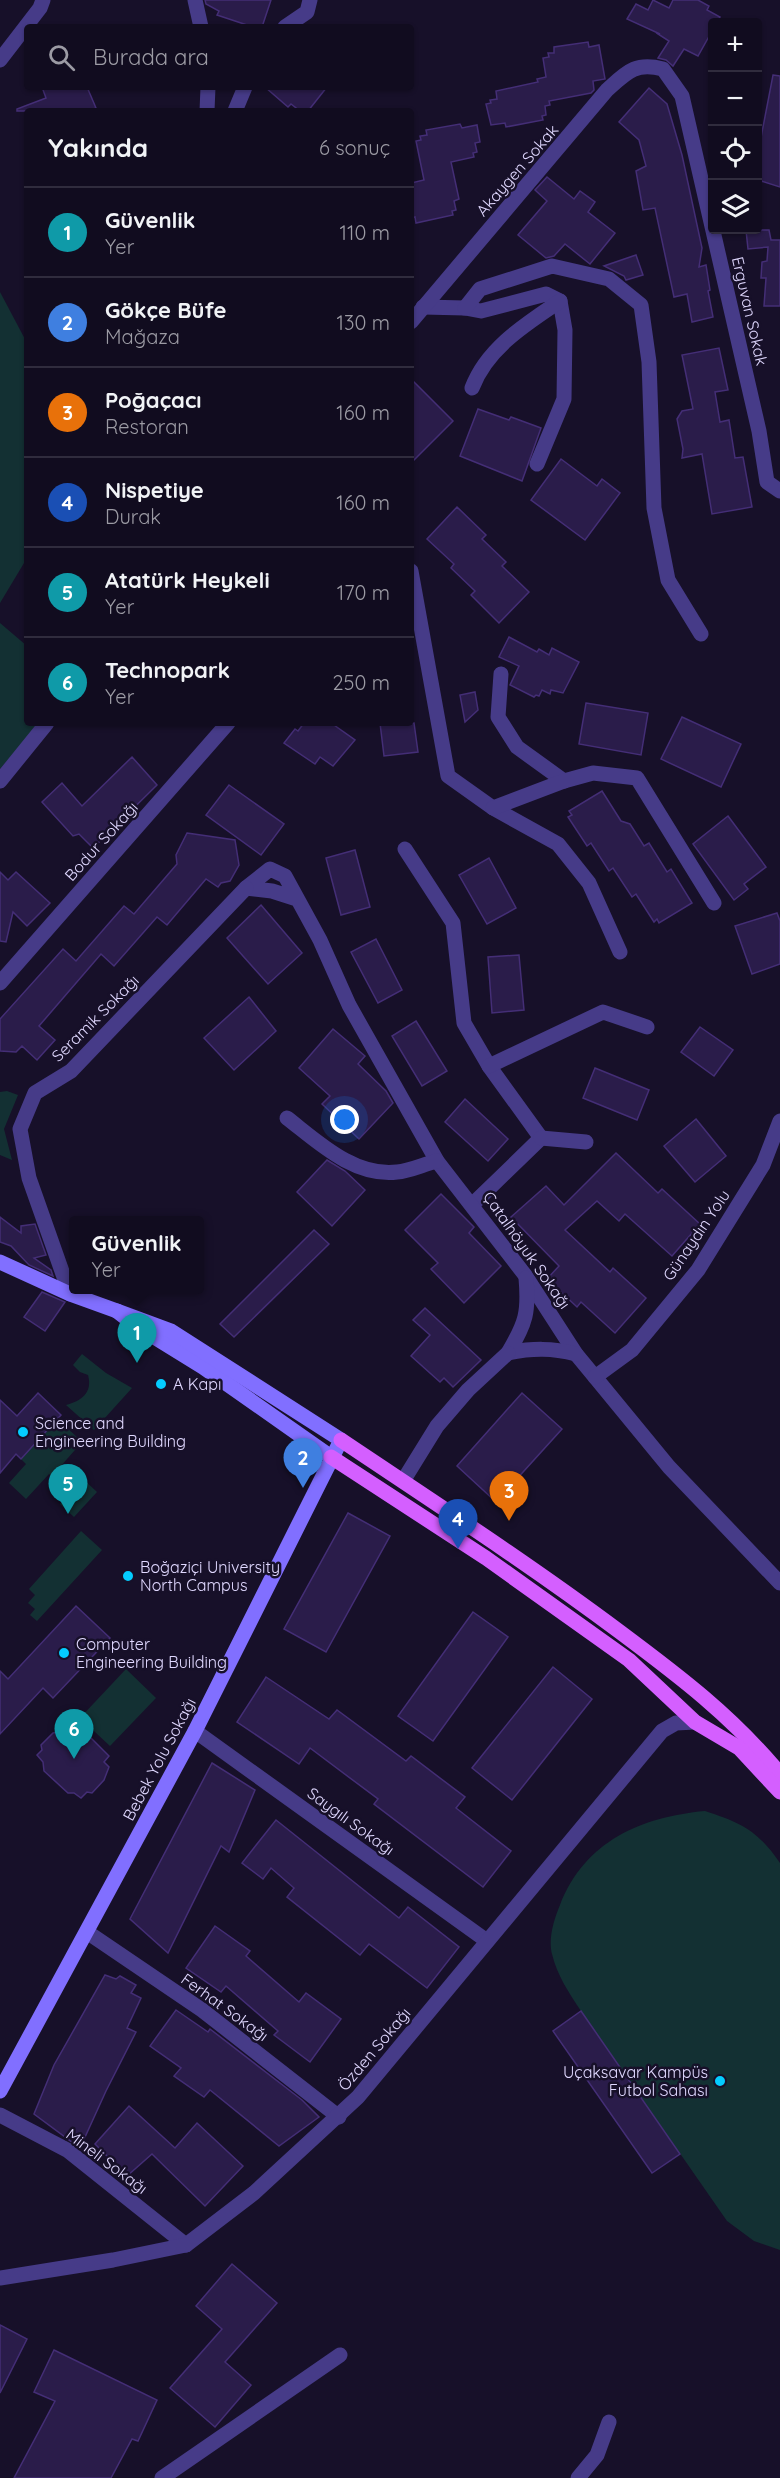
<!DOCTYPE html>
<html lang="tr">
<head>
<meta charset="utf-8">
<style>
  body { margin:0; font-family:Quicksand,sans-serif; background:#1e1a2c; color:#f1f3f6 }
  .controls { position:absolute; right:18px; top:18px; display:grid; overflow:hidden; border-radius:6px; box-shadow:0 2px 4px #0004 }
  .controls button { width:54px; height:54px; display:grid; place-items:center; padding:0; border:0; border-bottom:2px solid #302c3d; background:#110c1f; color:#f1f3f6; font:30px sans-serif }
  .you { position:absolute; left:345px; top:1120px; width:21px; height:21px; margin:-15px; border:4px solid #fff; border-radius:50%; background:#1a73e8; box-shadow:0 0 0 9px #1a73e833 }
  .badge { display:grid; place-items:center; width:39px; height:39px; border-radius:50%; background:#b45309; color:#fff; font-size:20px; font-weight:700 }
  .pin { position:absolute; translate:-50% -50px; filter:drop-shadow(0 2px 3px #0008) }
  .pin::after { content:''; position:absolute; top:32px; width:21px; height:18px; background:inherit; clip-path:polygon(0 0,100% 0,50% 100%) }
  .popup { position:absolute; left:69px; top:1216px; width:135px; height:78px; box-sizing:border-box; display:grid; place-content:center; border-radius:6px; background:#110c1f; filter:drop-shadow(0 2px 4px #0005); font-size:20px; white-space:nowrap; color:#9c9ba4 }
  .popup b { font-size:22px; color:#f1f3f6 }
  .popup::after { content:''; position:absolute; left:50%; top:100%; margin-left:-12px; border:12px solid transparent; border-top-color:#110c1f }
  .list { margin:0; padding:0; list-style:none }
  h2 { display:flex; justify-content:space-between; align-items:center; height:78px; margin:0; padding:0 24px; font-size:26px }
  h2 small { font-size:20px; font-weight:400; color:#9c9ba4 }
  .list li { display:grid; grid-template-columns:39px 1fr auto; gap:18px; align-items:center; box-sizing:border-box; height:90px; padding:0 24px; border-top:2px solid #302c3d }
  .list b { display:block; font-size:22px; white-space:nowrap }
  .list p { margin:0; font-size:20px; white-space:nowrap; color:#9c9ba4 }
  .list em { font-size:20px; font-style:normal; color:#9c9ba4 }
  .icon { flex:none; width:33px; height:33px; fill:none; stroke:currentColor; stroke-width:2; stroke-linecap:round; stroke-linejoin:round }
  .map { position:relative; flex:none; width:780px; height:2478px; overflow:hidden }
  .search { position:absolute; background:#110c1f; box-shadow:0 2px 4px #0004; left:24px; top:24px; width:390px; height:66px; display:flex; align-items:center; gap:15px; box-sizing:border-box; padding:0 21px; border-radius:6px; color:#9c9ba4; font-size:22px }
  .panel { position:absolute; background:#110c1f; box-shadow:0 2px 4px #0004; left:24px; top:108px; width:390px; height:618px; border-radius:6px }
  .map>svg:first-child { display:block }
</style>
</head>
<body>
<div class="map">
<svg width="780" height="2478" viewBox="0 0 780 2478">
  <rect width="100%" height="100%" fill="#171029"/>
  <g fill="#133033">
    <polygon points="0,292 27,343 27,558 0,603"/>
    <polygon points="0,623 27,646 27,723 39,723 0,769"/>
    <polygon points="7,1091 18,1095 4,1129 12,1160 0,1155 0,1092"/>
    <path d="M82,1354L106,1373L132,1388L94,1430L66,1405C81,1401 93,1393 88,1375L80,1372L73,1365Z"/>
    <polygon points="58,1419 82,1442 52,1476 49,1474 26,1499 9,1483 26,1464 21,1459"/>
    <polygon points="83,1479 97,1492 74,1517 60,1504"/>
    <polygon points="81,1531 102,1550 37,1621 30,1615 35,1609 28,1603 35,1595 29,1589"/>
    <polygon points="126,1669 156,1698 110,1746 80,1718"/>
    <path d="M705,1811C742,1823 758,1831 780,1863V2250L754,2241L727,2221L581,2011C569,1993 557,1975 552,1954C548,1939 554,1919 560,1905C585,1841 641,1817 705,1811Z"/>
  </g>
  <g fill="#2a1c4a" stroke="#442e76" stroke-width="1.5">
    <polygon points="205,0 271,0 262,27 253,27 217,15 219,11 206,4"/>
    <polygon points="653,0 669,8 673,0 698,0 709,6 707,10 720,17 717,22 712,22 712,31 698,56 684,49 673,66 666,60 658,58 669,41 658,34 660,34 627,19 636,4 648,10"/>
    <polygon points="588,42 589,47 599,45 605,79 593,81 594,90 591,93 549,101 550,105 545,106 546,115 542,116 543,120 506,127 505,123 491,125 486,104 491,103 490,100 497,99 496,91 538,82 537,79 546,77 543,58 549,57 548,53 554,53 554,47"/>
    <polygon points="773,75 780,76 780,187 758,180 758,153"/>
    <polygon points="42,87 87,87 96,108 88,111 17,111 17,109 46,98"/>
    <polygon points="265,87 327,87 308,111 300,111 291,104 288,107"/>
    <polygon points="649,88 667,104 682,155 702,248 699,267 706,265 710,290 708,291 713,317 692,322 687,294 674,297 655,208 643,210 636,171 646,166 639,140 619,122"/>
    <polygon points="460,124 462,128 477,125 480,142 475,143 477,152 473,153 474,157 451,162 459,199 454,201 456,210 452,211 453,215 416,223 415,217 411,218 411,183 424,180 416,141 421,140 420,136 427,135 426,130"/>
    <polygon points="547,177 574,199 580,191 595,202 588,212 615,233 590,264 565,244 554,256 546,258 518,235 547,201 535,190"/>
    <polygon points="746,230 769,230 771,240 780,240 780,306 764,306 766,278 761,278 762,262 767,261 768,247 748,249"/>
    <polygon points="636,255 643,275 626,280 624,276 604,266"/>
    <polygon points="719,348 728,390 715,392 720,422 729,420 735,458 743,457 752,507 712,514 702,454 682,458 683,449 677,419 682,411 693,409 682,355"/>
    <polygon points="411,379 453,421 411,463"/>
    <polygon points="478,409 509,420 511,417 541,428 522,481 460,456"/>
    <polygon points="561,459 597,486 602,479 620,493 585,540 531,500"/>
    <polygon points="457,507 486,535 482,539 506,562 502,566 529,592 499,623 471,595 475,591 451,568 454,564 427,539"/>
    <polygon points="509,637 537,652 539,649 549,655 552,648 579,662 563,693 551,690 550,694 542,690 539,696 536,695 534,697 510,685 519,666 499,657"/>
    <polygon points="475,692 478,710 465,722 460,695"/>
    <polygon points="586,703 648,713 641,755 579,744"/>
    <polygon points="682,717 741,744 721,787 661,759"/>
    <polygon points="304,723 331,723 355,740 333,766 320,757 315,764 284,743 295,729 298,731"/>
    <polygon points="380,723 414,723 418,752 384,756"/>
    <polygon points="132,757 157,785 93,848 79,834 73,836 42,802 62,783 82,806"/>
    <polygon points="229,785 284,824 261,855 206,815"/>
    <polygon points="602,791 621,821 630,824 644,846 649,843 667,872 671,869 692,903 659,923 657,919 654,922 636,894 632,897 613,868 609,871 591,843 587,846 568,817 572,815 569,811"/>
    <polygon points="728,816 766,867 744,884 748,889 734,900 693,844"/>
    <polygon points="187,833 235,840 239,865 230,881 221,883 218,887 206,879 167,925 157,917 114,966 101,954 39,1026 55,1040 37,1060 22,1046 16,1052 0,1051 0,1019 63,949 76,961 124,906 134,914 177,864 176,855"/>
    <polygon points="355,850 370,907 341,915 326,858"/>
    <polygon points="489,858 516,908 487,924 459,875"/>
    <polygon points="0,872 8,880 16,872 50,903 27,926 13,912 6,942 0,941"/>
    <polygon points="261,905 302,953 268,984 227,938"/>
    <polygon points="777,913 780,921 780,964 752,974 735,926"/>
    <polygon points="376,939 402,990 378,1003 351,952"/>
    <polygon points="519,955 524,1010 492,1013 488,957"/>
    <polygon points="249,997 276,1031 234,1070 204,1038"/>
    <polygon points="416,1021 447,1071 422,1086 392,1036"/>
    <polygon points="700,1027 733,1050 714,1076 681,1052"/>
    <polygon points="333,1029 365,1056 358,1064 386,1091 393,1103 359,1139 322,1104 330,1096 299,1068"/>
    <polygon points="595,1068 649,1090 637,1120 583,1098"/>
    <polygon points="465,1099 508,1139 488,1161 445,1122"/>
    <polygon points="696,1119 726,1156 695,1182 664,1146"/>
    <polygon points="616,1153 658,1193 662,1189 700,1224 672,1256 625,1214 619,1221 597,1201 565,1230 610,1272 613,1268 646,1298 615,1333 581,1302 577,1307 547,1279 559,1266 511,1217 546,1186 564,1205"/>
    <polygon points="327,1160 345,1171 365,1190 332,1226 297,1192"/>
    <polygon points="441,1194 474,1227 469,1233 501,1266 464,1303 431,1269 438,1263 405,1230"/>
    <polygon points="0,1217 21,1233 21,1226 35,1224 46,1255 34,1258 51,1270 53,1276 29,1265 11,1246 0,1242"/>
    <polygon points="314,1230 329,1244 234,1337 220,1324"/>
    <polygon points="42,1292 65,1302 45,1331 24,1317"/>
    <polygon points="425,1308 481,1360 453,1387 444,1378 440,1382 411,1356 430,1335 413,1320"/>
    <polygon points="38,1393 61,1415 21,1459 16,1454 0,1473 0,1400 17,1416"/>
    <polygon points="522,1393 562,1429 496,1502 457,1466"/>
    <polygon points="348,1513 390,1536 326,1652 284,1629"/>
    <polygon points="76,1606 110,1638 53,1698 43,1688 0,1734 0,1671 8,1679"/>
    <polygon points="473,1612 508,1637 433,1741 398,1716"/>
    <polygon points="553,1667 592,1699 512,1800 472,1768"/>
    <polygon points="266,1677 329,1719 337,1710 406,1761 411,1756 465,1797 456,1808 511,1851 483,1887 374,1804 378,1799 310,1748 299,1764 237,1722"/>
    <polygon points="78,1725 109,1756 104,1762 109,1767 104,1780 92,1793 87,1792 81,1798 74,1793 68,1793 44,1771 43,1762 37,1755 42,1750 41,1745 53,1733 59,1732 65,1726 71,1731"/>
    <polygon points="212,1763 255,1790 229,1852 221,1846 168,1953 130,1919"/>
    <polygon points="276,1820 399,1918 408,1907 459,1947 427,1988 369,1944 360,1955 287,1897 294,1888 271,1868 263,1879 242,1863"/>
    <polygon points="215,1926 250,1951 246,1956 299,2002 306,1993 341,2019 310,2062 274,2035 278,2031 226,1986 221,1992 186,1968"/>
    <polygon points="105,1975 116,1979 120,1976 136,1985 131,1993 141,1998 127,2028 136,2032 106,2091 80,2148 34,2114 54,2065"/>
    <polygon points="176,2010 208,2032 210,2029 302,2100 319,2117 279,2146 210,2090 204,2097 174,2076 181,2068 150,2046"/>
    <polygon points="581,2011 680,2154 652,2173 553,2031"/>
    <polygon points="129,2106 175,2148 197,2123 243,2166 205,2206 152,2154 127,2176 95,2144"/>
    <polygon points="232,2264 277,2303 225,2362 251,2385 215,2427 170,2388 222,2329 196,2306"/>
    <polygon points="0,2325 27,2339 0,2393"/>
    <polygon points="54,2350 157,2400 138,2441 132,2439 111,2478 14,2478 55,2401 34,2392"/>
  </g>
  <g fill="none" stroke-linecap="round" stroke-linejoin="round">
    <g stroke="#463b88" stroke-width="15">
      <polyline points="195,0 201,27"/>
      <polyline points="285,27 307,12 310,0"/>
      <polyline points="0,60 40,8 43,0"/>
      <polyline points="207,111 208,87"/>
      <polyline points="235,111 245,87"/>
      <polyline points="423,307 465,308 481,311 546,294 560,301 565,330 564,399 537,464"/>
      <polyline points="465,308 480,289 552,266 609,279 641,305 649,362 654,508 668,580 701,634"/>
      <path d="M411,322L607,90C627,72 635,62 663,69L682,96L759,431L767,482L780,491"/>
      <path d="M472,388C487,348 526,324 560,301"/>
      <polyline points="411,571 448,776 493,808 558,844 589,883 620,952"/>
      <polyline points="501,674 498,717 517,747 564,781"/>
      <polyline points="0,781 47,723"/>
      <polyline points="493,808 564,781 593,773 637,778 714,903"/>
      <polyline points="405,849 453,923 464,1023 489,1066 541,1138 473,1204"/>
      <polyline points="297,899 272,891 246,888 270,869 285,876 320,940 349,1005 437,1161 525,1275 576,1354 595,1377 669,1467 780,1583"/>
      <polyline points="0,983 228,723"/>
      <polyline points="489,1066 603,1012 647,1027"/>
      <path d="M287,1118C318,1142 354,1177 397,1172C410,1171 424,1164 437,1161"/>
      <polyline points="541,1138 586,1142"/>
      <path d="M526,1278C529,1312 526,1323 508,1353C533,1348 552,1348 576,1354"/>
      <polyline points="70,1294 29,1178 20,1129 35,1093 71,1071 246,888"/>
      <polyline points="595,1377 632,1350 698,1270 763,1165 780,1121"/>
      <polyline points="403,1481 437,1426 468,1390 508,1353"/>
      <polyline points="195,1731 487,1941"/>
      <polyline points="87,1932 202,2010 339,2117"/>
      <polyline points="0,2115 67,2150 186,2245"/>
      <polyline points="162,2478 340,2355"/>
      <polyline points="578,2478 597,2455 609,2422"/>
    </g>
    <polyline stroke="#463b88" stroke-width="15" points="0,2278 113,2260 186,2245 254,2193 358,2097 662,1731 676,1723 695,1722"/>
    <g stroke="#816fff" stroke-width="15">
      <polyline points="0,1262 70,1294 117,1311 135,1325 203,1367 331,1457"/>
      <polyline points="0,2091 195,1731 341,1440 171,1331 117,1311"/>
    </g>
    <g stroke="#d45fff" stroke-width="15">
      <path d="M341,1440C435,1503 529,1564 620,1632C679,1676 732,1716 780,1774"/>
      <polyline points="331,1457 486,1558 629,1660 695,1722 739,1748 780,1792"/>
    </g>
  </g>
  <g fill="#04ccff" stroke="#171029" stroke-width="2">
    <circle cx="161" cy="1384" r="6"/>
    <circle cx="23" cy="1432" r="6"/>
    <circle cx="128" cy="1576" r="6"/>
    <circle cx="64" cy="1653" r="6"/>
    <circle cx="720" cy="2081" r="6"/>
  </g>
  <g text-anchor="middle" stroke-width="5" stroke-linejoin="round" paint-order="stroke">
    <g font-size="16" fill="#e0d8ff" stroke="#171029">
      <text transform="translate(517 170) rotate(-49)" y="6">Akaygen Sokak</text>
      <text transform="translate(750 311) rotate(77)" y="6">Erguvan Sokak</text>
      <text transform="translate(101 841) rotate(-48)" y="6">Bodur Sokağı</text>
      <text transform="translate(95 1018) rotate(-45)" y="6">Seramik Sokağı</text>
      <text transform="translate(696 1235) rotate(-56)" y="6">Günaydın Yolu</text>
      <text transform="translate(527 1250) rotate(55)" y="6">Çatalhöyuk Sokağı</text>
      <text transform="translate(159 1759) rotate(-62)" y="6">Bebek Yolu Sokağı</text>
      <text transform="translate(351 1821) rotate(36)" y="6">Saygılı Sokağı</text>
      <text transform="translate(225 2007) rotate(36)" y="6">Ferhat Sokağı</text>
      <text transform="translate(374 2049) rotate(-50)" y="6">Özden Sokağı</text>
      <text transform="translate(107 2161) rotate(37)" y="6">Mineli Sokağı</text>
    </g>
    <g font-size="16" fill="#e0d8ff" stroke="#171029" text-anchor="start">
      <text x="173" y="1390">A Kapı</text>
      <text x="35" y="1429">Science and<tspan x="35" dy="18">Engineering Building</tspan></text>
      <text x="140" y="1573">Boğaziçi University<tspan x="140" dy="18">North Campus</tspan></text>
      <text x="76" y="1650">Computer<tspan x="76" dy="18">Engineering Building</tspan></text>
      <text x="708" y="2078" text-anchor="end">Uçaksavar Kampüs<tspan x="708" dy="18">Futbol Sahası</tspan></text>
    </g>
  </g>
</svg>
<div class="controls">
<button>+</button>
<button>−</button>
<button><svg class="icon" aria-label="locate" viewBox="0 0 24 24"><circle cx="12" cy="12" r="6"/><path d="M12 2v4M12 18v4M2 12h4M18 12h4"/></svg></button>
<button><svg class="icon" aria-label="layers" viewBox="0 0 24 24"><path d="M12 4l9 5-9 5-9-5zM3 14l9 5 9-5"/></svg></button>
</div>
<div class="you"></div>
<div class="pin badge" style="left:137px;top:1363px;background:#0f9aa8">1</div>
<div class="popup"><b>Güvenlik</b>Yer</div>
<div class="pin badge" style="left:303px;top:1488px;background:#3f7fe0">2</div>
<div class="pin badge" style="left:509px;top:1521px;background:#e8710a">3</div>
<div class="pin badge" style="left:458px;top:1549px;background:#1a4fb4">4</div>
<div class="pin badge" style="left:68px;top:1514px;background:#0f9aa8">5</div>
<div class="pin badge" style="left:74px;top:1759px;background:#0f9aa8">6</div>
<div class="search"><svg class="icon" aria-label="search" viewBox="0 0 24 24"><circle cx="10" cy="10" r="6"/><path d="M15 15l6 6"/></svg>Burada ara</div>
<section class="panel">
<h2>Yakında<small>6 sonuç</small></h2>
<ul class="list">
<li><span class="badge" style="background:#0f9aa8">1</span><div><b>Güvenlik</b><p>Yer</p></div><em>110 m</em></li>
<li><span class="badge" style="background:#3f7fe0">2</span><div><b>Gökçe Büfe</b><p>Mağaza</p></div><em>130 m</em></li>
<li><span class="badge" style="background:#e8710a">3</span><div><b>Poğaçacı</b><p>Restoran</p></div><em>160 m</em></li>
<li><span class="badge" style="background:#1a4fb4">4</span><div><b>Nispetiye</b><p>Durak</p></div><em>160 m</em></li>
<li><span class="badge" style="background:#0f9aa8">5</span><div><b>Atatürk Heykeli</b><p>Yer</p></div><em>170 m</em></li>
<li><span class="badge" style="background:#0f9aa8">6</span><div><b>Technopark</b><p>Yer</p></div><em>250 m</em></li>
</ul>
</section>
</div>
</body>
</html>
